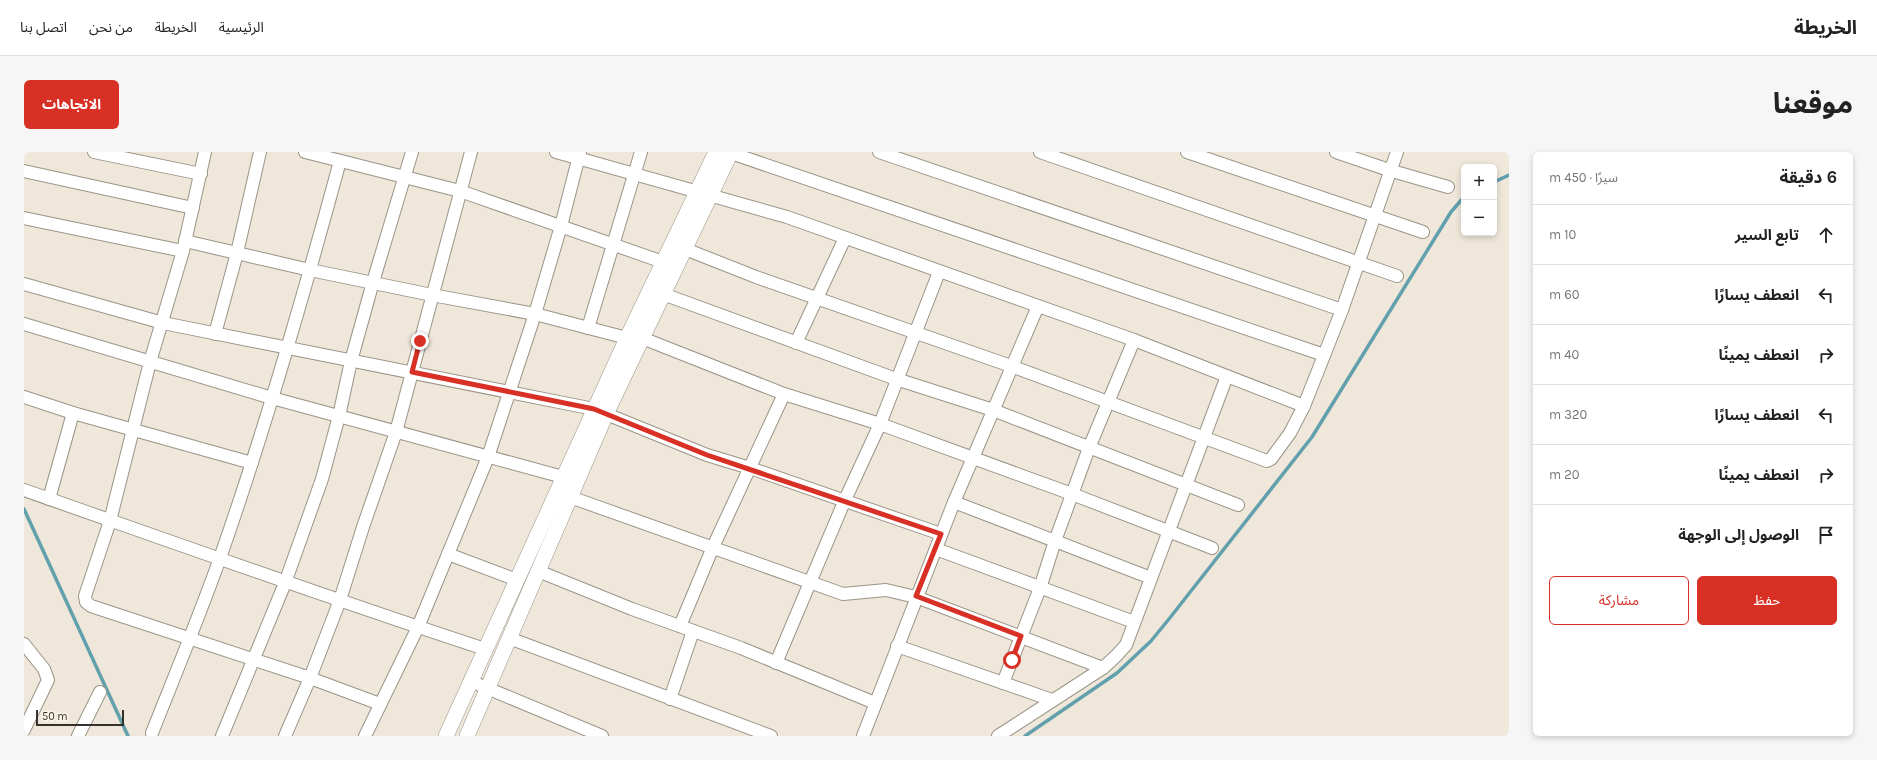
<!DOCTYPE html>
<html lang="ar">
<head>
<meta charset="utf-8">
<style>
  body { margin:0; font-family:Karla,"Noto Sans Arabic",sans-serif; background:#f6f6f6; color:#222; direction:rtl }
  .controls { position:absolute; right:12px; top:12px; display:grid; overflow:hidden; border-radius:6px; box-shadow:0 2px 6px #0003 }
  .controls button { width:36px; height:36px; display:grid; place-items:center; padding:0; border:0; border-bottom:1px solid #e0e0e0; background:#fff; color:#222; font:20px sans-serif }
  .scale { position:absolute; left:12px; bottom:10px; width:88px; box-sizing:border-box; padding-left:4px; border:2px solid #34312c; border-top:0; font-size:11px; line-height:14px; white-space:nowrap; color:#34312c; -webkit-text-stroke:3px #fcf5e7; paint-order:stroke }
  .stop { position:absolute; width:12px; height:12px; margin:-9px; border:3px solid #d93025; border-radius:50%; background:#fff }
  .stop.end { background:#d93025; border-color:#fff; box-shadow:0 1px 4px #0008 }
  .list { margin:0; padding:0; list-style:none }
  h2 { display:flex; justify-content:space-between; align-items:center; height:52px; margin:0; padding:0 16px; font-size:17px }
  h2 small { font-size:13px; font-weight:400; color:#767676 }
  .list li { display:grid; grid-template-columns:26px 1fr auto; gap:12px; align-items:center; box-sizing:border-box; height:60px; padding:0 16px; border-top:1px solid #e0e0e0 }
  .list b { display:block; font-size:15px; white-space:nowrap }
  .list em { font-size:13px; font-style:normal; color:#767676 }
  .actions { display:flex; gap:8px; padding:12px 16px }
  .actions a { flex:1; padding:9px 0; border:1px solid #d93025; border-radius:6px; text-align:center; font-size:14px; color:#d93025 }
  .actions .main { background:#d93025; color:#fff }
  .icon { flex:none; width:22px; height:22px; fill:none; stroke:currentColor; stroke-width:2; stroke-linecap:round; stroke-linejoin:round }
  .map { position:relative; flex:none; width:1485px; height:584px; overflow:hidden; direction:ltr; border-radius:6px }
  header { display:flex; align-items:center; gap:24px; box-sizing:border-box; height:56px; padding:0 20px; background:#fff; border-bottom:1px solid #e0e0e0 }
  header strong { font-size:19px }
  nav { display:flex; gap:22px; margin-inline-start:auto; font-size:14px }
  .intro { display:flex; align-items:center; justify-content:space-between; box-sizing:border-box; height:96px; padding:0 24px }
  h1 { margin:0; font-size:28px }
  .button { padding:10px 18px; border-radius:6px; background:#d93025; color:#fff; font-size:14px; font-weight:700 }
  main { display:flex; gap:24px; padding:0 24px }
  aside { flex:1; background:#fff; border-radius:6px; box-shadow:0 2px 6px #0003 }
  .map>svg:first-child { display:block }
</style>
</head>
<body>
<header>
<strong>الخريطة</strong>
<nav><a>الرئيسية</a><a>الخريطة</a><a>من نحن</a><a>اتصل بنا</a></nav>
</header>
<div class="intro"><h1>موقعنا</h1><a class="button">الاتجاهات</a></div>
<main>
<aside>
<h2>6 دقيقة<small>سيرًا · 450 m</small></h2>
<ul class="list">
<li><svg class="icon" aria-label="ahead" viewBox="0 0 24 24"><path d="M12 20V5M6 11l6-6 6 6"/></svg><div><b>تابع السير</b></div><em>10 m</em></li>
<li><svg class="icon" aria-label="left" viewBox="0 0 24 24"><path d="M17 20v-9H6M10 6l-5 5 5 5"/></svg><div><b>انعطف يسارًا</b></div><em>60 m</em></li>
<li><svg class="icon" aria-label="right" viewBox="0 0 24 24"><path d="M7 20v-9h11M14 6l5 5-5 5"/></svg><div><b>انعطف يمينًا</b></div><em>40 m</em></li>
<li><svg class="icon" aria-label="left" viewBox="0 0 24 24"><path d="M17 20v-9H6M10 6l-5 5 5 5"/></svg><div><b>انعطف يسارًا</b></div><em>320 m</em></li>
<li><svg class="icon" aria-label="right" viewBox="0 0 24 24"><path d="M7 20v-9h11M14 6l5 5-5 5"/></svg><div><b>انعطف يمينًا</b></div><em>20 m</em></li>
<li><svg class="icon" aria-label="arrive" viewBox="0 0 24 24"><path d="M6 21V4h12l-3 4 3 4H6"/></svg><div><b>الوصول إلى الوجهة</b></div></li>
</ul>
<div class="actions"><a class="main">حفظ</a><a>مشاركة</a></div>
</aside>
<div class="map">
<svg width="1485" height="584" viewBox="0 0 1485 584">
  <rect width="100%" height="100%" fill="#efe7da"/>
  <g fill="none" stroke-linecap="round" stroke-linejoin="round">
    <g stroke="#63a0ad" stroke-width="3.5">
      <polyline points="1470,30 1485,23"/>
      <polyline points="0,357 104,584"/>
      <polyline points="1001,584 1093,521 1127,489 1145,467 1288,285 1427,60 1440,45"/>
    </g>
    <defs>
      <g id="minor">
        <polyline points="70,0 177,22"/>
        <polyline points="181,0 159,99 126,210 86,369 61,444 62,450 67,454 286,526 356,552"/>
        <polyline points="281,0 436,39 639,110"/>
        <polyline points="532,0 763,65 1110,188 1280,254"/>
        <polyline points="855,0 1318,158"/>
        <polyline points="1016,0 1373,124"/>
        <polyline points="1163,0 1399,80"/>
        <polyline points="1312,0 1368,19 1424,35"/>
        <polyline points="707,1 1300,203"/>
        <polyline points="0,19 169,56"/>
        <polyline points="0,66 159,99"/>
        <polyline points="161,89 286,118 408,143 511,162 603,186"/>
        <polyline points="661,97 732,125 987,214 1243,309 1247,307 1266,281 1280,254 1318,158 1373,0"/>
        <polyline points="0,132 139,171 570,257 683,303 726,316 917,382"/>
        <polyline points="639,142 872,227 969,258 1214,353"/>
        <polyline points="0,172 248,246 539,325"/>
        <polyline points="564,176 617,0"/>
        <polyline points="191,182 213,101 236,0"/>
        <polyline points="618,186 760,242 856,272 1048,342 1188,396"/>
        <polyline points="772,191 821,86"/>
        <polyline points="0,245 49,261 228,311"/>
        <path d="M0,338C154,392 307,447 461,497"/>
        <polyline points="546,345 819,442 862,438 892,445 1079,516"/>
        <polyline points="25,347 49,261"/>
        <polyline points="930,350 1127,426"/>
        <polyline points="912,397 1110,470"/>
        <polyline points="424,402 493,428"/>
        <polyline points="514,419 608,457 717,496 851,551"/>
        <polyline points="656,474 689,395 760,242"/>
        <polyline points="485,486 747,584"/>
        <polyline points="0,492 20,517 24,528 0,578"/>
        <polyline points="873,494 1028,548"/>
        <polyline points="752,511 820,350 856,272 915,120"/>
        <polyline points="446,529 578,584"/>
        <polyline points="979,531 1016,436 1031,389 1065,296 1110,188"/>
        <polyline points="646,547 669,479"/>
        <path d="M128,581C151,523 175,465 196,406C242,275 280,142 316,9"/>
        <polyline points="54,584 76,540"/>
        <polyline points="198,584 261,431 298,327 315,264 327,209 349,130 388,0"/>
        <polyline points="261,584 286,526 316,448 339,375 372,280 447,0"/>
        <polyline points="341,584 394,475 464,305 511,162 537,74 556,0"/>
        <polyline points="839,584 930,350 1014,154"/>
        <polyline points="974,584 1079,516 1092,504 1102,493 1203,224"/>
      </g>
      <g id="major">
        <polyline points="422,584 603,186 692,0"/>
        <polyline points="443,584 582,262 707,0"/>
      </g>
    </defs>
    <use href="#minor" stroke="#9a9487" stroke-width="14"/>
    <use href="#major" stroke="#9a9487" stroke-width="16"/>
    <use href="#minor" stroke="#fff" stroke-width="12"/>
    <use href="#major" stroke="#fff" stroke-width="15"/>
  </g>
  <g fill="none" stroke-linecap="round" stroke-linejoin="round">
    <polyline stroke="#d93025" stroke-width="5" points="396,189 388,220 570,257 683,303 917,382 892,444 997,484 988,508"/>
  </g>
</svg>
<div class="controls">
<button>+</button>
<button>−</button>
</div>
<div class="scale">50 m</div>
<div class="stop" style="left:988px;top:508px"></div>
<div class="stop end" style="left:396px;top:189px"></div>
</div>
</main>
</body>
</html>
